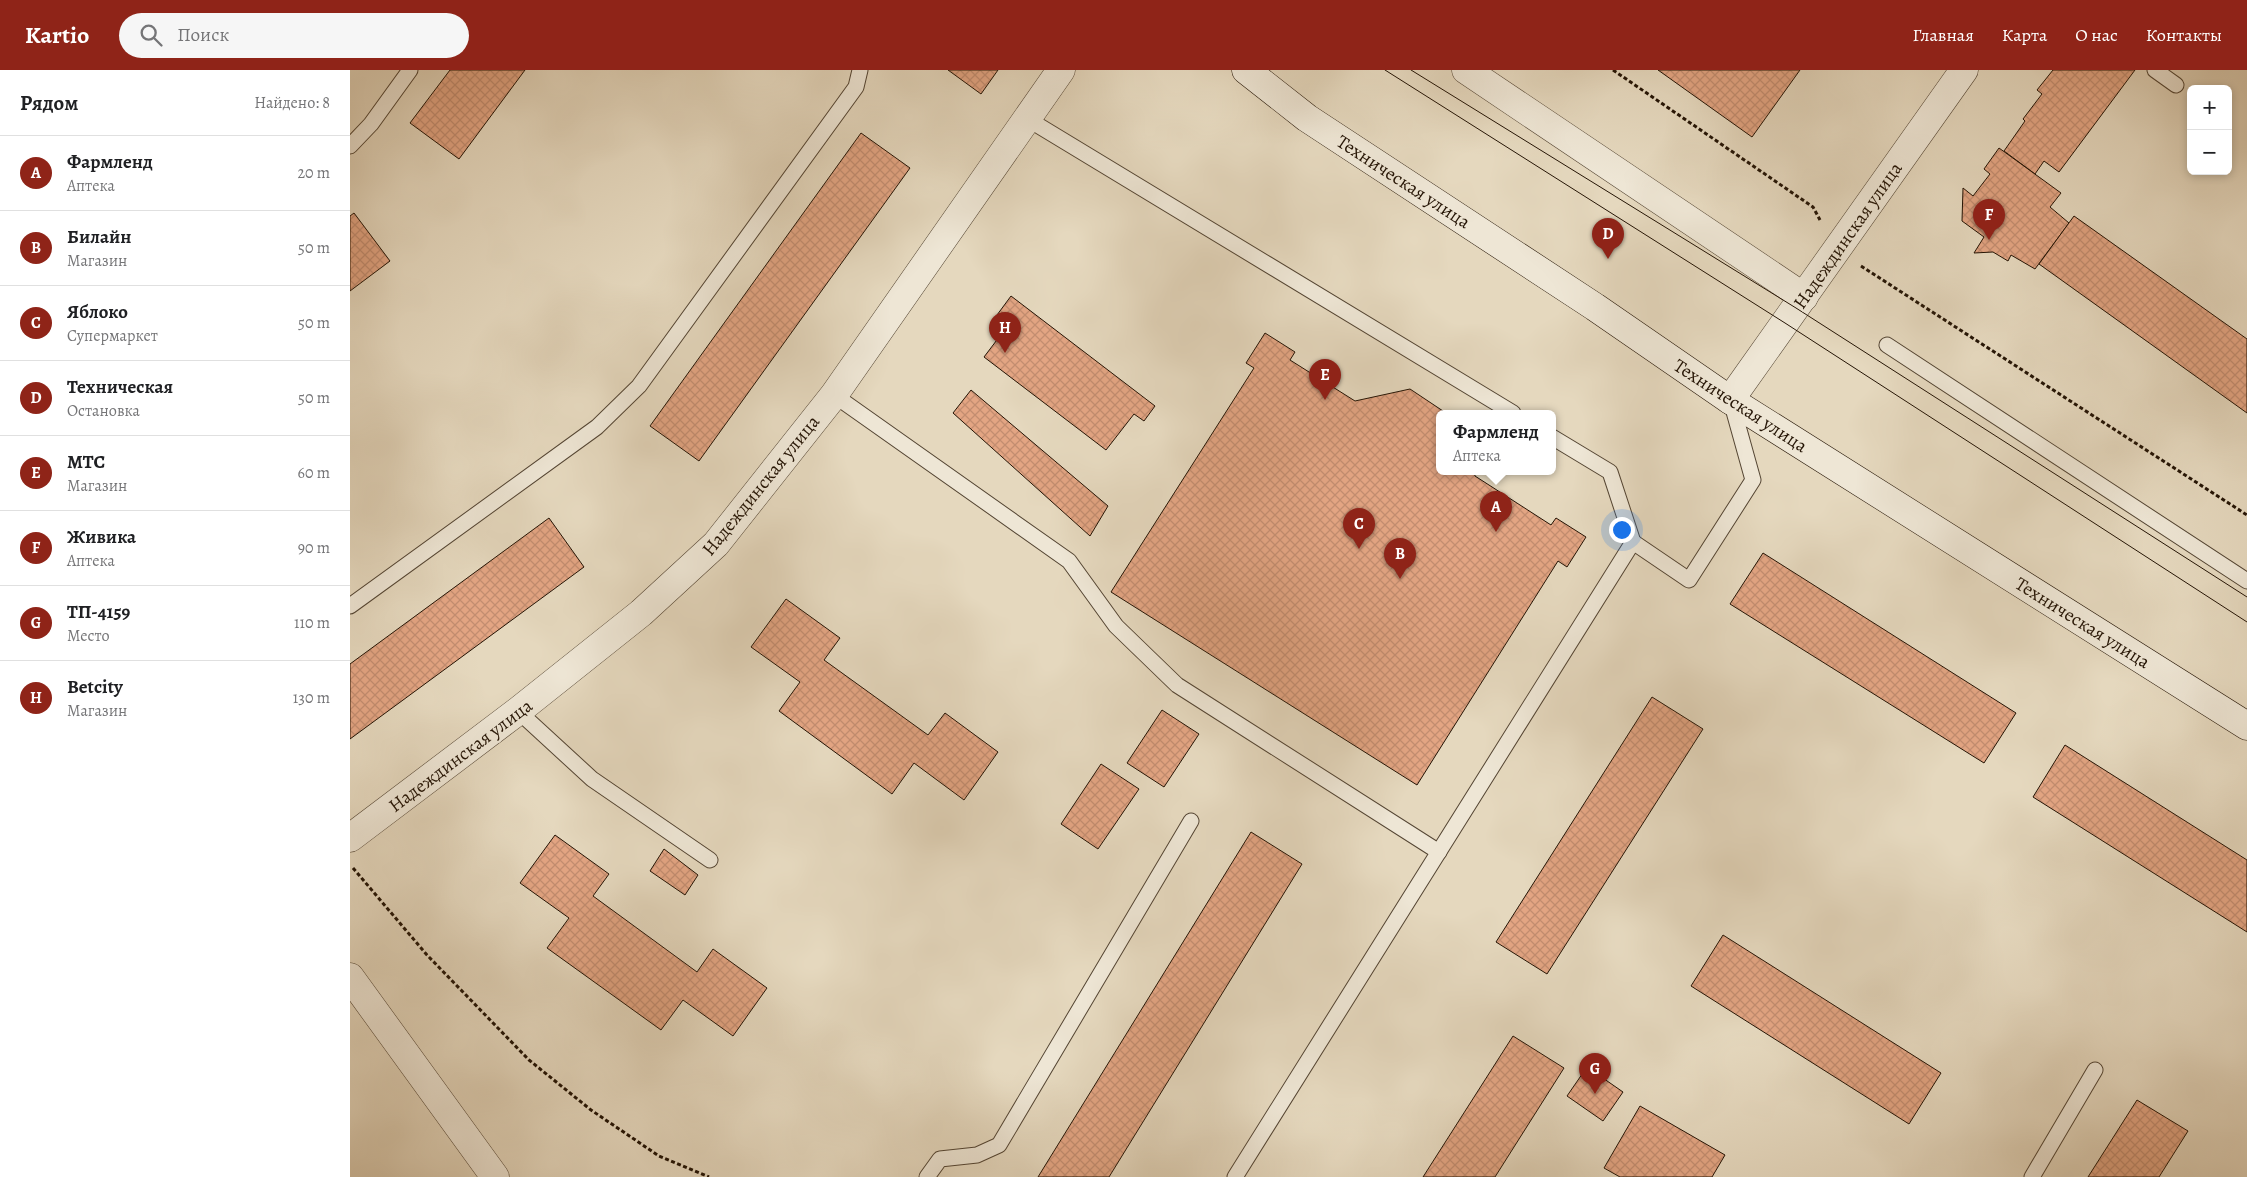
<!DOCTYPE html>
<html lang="ru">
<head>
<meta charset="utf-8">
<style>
  body { margin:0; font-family:Alegreya,serif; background:#f6f6f6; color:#202124 }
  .controls { position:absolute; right:15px; top:15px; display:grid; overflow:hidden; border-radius:8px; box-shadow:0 2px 8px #0003 }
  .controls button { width:45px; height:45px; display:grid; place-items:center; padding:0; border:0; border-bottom:1px solid #e0e0e0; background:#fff; color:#202124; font:25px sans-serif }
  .you { position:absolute; left:1271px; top:459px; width:18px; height:18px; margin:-12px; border:4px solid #fff; border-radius:50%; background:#1a73e8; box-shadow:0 0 0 8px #1a73e833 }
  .badge { display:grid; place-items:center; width:32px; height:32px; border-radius:50%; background:#8f2418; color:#fff; font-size:16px; font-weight:700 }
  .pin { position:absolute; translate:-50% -41px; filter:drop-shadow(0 1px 2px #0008) }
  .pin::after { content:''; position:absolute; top:26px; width:18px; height:15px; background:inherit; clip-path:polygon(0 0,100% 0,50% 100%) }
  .popup { position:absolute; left:1086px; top:340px; width:120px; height:65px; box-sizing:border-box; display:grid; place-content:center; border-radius:8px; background:#fff; filter:drop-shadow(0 1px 4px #0005); font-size:16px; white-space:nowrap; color:#757577 }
  .popup b { font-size:19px; color:#202124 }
  .popup::after { content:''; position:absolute; left:50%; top:100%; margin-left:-10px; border:10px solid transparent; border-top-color:#fff }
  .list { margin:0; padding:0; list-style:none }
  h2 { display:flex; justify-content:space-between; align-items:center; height:65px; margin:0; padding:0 20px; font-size:21px }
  h2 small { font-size:16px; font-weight:400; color:#757577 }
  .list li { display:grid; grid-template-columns:32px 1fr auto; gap:15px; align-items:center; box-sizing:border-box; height:75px; padding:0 20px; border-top:1px solid #e0e0e0 }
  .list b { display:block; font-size:19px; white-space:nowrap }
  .list p { margin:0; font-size:16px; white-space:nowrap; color:#757577 }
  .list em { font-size:16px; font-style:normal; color:#757577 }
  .icon { flex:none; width:28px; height:28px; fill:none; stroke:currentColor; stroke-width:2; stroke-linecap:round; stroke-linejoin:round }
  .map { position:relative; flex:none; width:1897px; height:1107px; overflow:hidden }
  header { display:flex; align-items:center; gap:30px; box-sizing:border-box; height:70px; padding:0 25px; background:#8f2418; color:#fff }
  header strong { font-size:24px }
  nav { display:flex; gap:28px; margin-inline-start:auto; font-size:18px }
  .search { width:350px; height:45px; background:#f6f6f6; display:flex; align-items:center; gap:12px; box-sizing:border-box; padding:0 18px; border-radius:28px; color:#757577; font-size:19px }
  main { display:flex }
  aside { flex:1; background:#fff }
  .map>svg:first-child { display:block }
</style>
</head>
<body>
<header>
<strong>Kartio</strong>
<div class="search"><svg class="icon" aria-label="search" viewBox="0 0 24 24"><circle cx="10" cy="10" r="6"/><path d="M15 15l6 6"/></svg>Поиск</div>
<nav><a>Главная</a><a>Карта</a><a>О нас</a><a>Контакты</a></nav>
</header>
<main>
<aside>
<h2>Рядом<small>Найдено: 8</small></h2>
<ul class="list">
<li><span class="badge">A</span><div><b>Фармленд</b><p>Аптека</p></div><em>20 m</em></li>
<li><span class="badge">B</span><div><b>Билайн</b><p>Магазин</p></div><em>50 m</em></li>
<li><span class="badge">C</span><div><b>Яблоко</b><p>Супермаркет</p></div><em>50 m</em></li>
<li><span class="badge">D</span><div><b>Техническая</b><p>Остановка</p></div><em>50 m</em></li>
<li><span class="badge">E</span><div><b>МТС</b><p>Магазин</p></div><em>60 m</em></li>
<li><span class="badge">F</span><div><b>Живика</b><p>Аптека</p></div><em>90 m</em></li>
<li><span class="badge">G</span><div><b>ТП-4159</b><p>Место</p></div><em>110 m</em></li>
<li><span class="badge">H</span><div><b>Betcity</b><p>Магазин</p></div><em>130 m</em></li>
</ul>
</aside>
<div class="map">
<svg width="1897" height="1107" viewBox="0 0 1897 1107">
  <defs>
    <pattern id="building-cross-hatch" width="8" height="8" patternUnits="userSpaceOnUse" patternTransform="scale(1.25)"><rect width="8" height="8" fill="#e3a583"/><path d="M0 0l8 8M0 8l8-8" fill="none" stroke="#c38d70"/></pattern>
  </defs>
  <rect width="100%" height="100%" fill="#e5d8be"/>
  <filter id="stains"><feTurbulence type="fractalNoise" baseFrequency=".004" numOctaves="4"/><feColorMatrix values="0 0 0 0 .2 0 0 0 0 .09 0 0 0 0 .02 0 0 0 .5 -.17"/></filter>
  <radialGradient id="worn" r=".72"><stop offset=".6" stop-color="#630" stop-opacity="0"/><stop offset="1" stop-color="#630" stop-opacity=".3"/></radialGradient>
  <g fill="url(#building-cross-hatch)" stroke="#241405">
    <polygon points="100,0 175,0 109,89 60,53"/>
    <polygon points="598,0 648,0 631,24"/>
    <polygon points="1308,0 1450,0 1402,67"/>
    <polygon points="1703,0 1785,0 1709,102 1694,91 1685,104 1654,81 1675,51 1673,49 1692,24 1687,20"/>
    <polygon points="511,63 560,98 349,391 300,356"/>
    <polygon points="1649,78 1711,123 1700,137 1719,153 1685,199 1661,185 1658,191 1643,182 1624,183 1634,167 1612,151 1613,118 1623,126 1640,104 1634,99"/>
    <polygon points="4,143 40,191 0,221 0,146"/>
    <polygon points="1724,146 1897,269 1897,343 1689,194"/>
    <polygon points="661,226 805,336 794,351 784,344 756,380 634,287 659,254 647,245"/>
    <polygon points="915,263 945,282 940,290 1005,331 1060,319 1096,343 1090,343 1090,401 1124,401 1125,406 1201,455 1206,448 1236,467 1217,497 1208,491 1067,715 761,522 904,298 896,293"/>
    <polygon points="621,320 758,436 740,466 603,343"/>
    <polygon points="199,448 234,497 0,669 0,594"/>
    <polygon points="1413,483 1666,643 1634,693 1380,534"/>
    <polygon points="436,529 490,568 474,590 578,665 595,643 648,682 614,730 564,693 542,724 429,641 450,612 401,577"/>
    <polygon points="1302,627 1353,659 1197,904 1146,872"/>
    <polygon points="812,640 849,664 814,717 777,693"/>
    <polygon points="1715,675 1897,790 1897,862 1683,727"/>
    <polygon points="751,694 789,719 748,779 711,754"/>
    <polygon points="901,762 952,794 759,1107 688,1107"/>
    <polygon points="205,765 259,804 243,826 347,902 363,879 417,918 383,966 333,930 311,960 197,878 219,848 170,813"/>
    <polygon points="314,779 348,805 335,825 300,801"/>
    <polygon points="1373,865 1591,1003 1559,1054 1341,916"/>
    <polygon points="1163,966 1214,998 1145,1107 1073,1107"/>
    <polygon points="1237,997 1273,1022 1253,1051 1217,1026"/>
    <polygon points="1787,1030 1838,1061 1809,1107 1738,1107"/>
    <polygon points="1290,1036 1375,1085 1362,1107 1270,1107 1254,1098"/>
  </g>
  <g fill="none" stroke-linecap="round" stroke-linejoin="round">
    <defs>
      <g id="service">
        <polyline points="1805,0 1826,15"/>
        <polyline points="676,48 1163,343"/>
        <polyline points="0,76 21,54 60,0"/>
        <polyline points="1537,275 1897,511"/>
        <polyline points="484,325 719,491 766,556 827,615 1089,782"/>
        <polyline points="1283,472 1339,510 1403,410 1381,331"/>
        <polyline points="0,536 247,357 289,316 506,17 510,0"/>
        <polyline points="168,641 242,709 360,790"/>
        <polyline points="577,1107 590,1089 627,1085 649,1075 841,751"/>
        <polyline points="885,1107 1283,472 1260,402 1202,367"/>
        <polyline points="1682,1107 1745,1000"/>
      </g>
      <g id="minor">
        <polyline points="1116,0 1454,227"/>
        <polyline points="1380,330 1614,0"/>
        <polyline points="0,768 168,641 291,543 366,474 484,325 711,0"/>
      </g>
      <polyline id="tertiary" points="0,907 145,1107"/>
      <polyline id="secondary" points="896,0 957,48 1245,237 1380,330 1897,656"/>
    </defs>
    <use href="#service" stroke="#544533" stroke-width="17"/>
    <use href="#minor" stroke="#544533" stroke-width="29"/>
    <use href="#tertiary" stroke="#544533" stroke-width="29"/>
    <use href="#secondary" stroke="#241405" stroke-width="29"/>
    <g stroke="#241405" stroke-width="3" stroke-dasharray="4 2.5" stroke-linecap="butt">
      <polyline points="1263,0 1463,137 1470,150"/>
      <polyline points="1511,196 1897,445"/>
      <polyline points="3,798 77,885 179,990 241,1040 309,1086 359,1107"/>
    </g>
    <use href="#service" stroke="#eee6d5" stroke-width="15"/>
    <use href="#minor" stroke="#eee6d5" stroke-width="28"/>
    <use href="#tertiary" stroke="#eee6d5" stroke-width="28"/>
    <use href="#secondary" stroke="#eee6d5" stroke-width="28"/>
    <g stroke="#241405" stroke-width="1">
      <polyline points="1035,0 1435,253 1897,552"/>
      <polyline points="1061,0 1446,238 1897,527"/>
    </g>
  </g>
  <g text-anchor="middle" stroke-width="4.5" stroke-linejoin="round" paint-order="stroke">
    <g font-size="19" fill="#241405" stroke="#eee6d5">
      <text transform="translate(1054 111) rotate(33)" y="7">Техническая улица</text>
      <text transform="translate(1497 165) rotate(-55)" y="7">Надеждинская улица</text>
      <text transform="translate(1391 335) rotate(33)" y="7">Техническая улица</text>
      <text transform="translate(410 415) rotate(-51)" y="7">Надеждинская улица</text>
      <text transform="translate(1733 552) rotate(32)" y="7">Техническая улица</text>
      <text transform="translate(110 685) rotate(-37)" y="7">Надеждинская улица</text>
    </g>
  </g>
  <rect width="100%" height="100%" filter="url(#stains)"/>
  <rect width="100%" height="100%" fill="url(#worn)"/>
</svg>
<div class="controls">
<button>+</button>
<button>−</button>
</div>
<div class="you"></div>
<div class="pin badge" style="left:1146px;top:462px">A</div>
<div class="popup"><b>Фармленд</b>Аптека</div>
<div class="pin badge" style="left:1050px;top:509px">B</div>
<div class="pin badge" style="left:1009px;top:479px">C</div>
<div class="pin badge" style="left:1258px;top:189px">D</div>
<div class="pin badge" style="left:975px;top:330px">E</div>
<div class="pin badge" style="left:1639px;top:170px">F</div>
<div class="pin badge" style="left:1245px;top:1024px">G</div>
<div class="pin badge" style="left:655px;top:283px">H</div>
</div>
</main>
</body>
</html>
